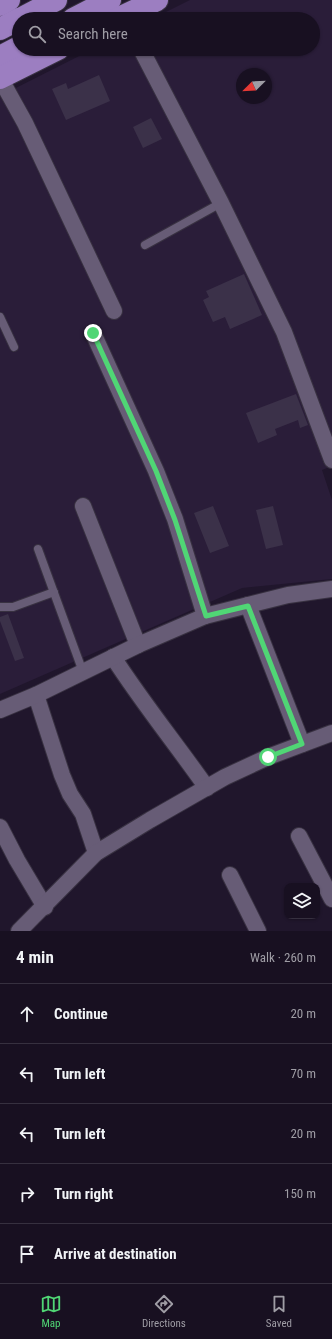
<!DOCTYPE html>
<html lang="en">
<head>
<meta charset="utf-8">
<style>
  body { margin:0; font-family:"Roboto Condensed",sans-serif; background:#251e2e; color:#f1f3f6 }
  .controls { position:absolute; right:12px; bottom:12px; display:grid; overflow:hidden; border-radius:8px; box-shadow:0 1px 3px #0004 }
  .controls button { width:36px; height:36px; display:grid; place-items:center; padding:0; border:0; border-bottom:1px solid #36303f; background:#181021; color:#f1f3f6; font:20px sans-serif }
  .compass { position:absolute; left:236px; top:68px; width:36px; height:36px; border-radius:50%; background:#181021; box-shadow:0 1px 3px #0004; rotate:246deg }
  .stop { position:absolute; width:12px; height:12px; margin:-9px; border:3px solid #50d675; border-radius:50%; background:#fff }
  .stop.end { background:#50d675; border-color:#fff; box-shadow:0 1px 4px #0008 }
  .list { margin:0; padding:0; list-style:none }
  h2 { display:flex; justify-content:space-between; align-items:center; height:52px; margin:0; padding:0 16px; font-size:17px }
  h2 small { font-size:13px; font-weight:400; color:#9f9da5 }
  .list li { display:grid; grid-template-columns:26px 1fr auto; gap:12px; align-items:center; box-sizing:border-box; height:60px; padding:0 16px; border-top:1px solid #36303f }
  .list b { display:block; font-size:15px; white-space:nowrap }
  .list em { font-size:13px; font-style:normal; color:#9f9da5 }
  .icon { flex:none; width:22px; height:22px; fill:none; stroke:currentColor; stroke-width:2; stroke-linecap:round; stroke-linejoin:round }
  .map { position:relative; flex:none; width:332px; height:931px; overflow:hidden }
  .search { position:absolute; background:#181021; box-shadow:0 1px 3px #0004; left:12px; right:12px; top:12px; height:44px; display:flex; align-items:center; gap:10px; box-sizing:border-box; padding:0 14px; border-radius:22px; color:#9f9da5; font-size:15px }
  .sheet { height:352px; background:#181021 }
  nav { display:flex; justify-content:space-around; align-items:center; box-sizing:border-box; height:56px; border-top:1px solid #36303f; background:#181021; font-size:11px; color:#9f9da5 }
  nav a { display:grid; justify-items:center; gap:2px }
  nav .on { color:#50d675 }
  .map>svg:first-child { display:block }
</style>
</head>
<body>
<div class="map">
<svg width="332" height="931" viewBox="0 0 332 931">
  <rect width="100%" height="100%" fill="#20162c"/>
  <path fill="#2a1d39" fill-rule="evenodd" d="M190,0H332V466L322,470L332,500V579L242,588L0,694V96L93,49H313V19H152ZM242,74H266V98H242Z"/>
  <g fill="#3b3149">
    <polygon points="99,75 110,101 66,120 52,89 66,83 68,89"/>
    <polygon points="151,118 162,139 143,148 133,127"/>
    <polygon points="244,274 262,315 230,329 225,317 213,322 203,300 209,297 206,291"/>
    <polygon points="296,394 308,425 300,428 298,420 275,429 277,435 258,443 246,413"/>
    <polygon points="213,506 229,546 210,553 194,513"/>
    <polygon points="273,506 283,545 266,549 256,510"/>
    <polygon points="8,614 24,658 15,661 0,621 0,617"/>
  </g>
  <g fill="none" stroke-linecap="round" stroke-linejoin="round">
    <defs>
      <g id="lane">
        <polyline points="145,245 221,203"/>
        <polyline points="0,317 14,347"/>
        <polyline points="38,549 83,672"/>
        <polyline points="0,607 13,607 54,592"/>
      </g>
      <g id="street">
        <polyline points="141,49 221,203 284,332 332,460"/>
        <polyline points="0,78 25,123 114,311"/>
        <polyline points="93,333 156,471 175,519 205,616"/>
        <polyline points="83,506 138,645"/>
        <polyline points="248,605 302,744"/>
        <path d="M113,657C142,702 176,744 207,788"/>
        <polyline points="36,695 62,775 70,794 83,814 96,853"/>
        <polyline points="0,710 36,695 138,645 205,616 288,595 332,589"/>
        <polyline points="0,827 17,860 45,907"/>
        <polyline points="299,836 332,899"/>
        <polyline points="230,875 258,931"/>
        <polyline points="19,931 96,853 150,820 225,777 268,757 332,733"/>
      </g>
      <g id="highway">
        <polyline points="0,5 9,0"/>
        <polyline points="20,19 56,0"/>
        <polyline points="73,19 110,0"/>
        <polyline points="117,19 157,0"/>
        <polyline points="0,29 19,19"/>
        <polyline points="0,57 19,47"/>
        <polyline points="0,78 58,49"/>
      </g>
    </defs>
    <use href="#lane" stroke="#383141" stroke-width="10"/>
    <use href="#street" stroke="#383141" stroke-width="18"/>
    <use href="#highway" stroke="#383141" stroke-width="24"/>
    <use href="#lane" stroke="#675c76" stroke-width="8"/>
    <use href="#street" stroke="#675c76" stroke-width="16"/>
    <use href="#highway" stroke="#9c7ec1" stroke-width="22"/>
  </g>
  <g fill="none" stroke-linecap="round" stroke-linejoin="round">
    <polyline stroke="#50d675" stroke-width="5" points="93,333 156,471 175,520 206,616 248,606 302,744 268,757"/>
  </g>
</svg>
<div class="controls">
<button><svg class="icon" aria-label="layers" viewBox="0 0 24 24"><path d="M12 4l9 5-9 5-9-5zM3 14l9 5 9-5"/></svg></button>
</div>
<svg class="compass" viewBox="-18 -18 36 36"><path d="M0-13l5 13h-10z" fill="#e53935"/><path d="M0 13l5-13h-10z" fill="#9f9da5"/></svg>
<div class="stop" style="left:268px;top:757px"></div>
<div class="stop end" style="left:93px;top:333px"></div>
<div class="search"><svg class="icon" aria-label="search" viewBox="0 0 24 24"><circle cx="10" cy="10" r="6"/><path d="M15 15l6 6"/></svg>Search here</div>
</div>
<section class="sheet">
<h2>4 min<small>Walk · 260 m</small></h2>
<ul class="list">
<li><svg class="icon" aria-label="ahead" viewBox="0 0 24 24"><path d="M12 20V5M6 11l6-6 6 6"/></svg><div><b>Continue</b></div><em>20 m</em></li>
<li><svg class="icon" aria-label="left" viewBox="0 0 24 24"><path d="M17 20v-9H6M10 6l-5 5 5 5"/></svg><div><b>Turn left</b></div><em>70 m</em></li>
<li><svg class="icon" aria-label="left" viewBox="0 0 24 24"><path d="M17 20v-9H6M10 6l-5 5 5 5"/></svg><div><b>Turn left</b></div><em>20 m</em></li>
<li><svg class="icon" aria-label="right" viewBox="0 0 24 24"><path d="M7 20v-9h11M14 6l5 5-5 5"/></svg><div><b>Turn right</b></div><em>150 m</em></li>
<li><svg class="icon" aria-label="arrive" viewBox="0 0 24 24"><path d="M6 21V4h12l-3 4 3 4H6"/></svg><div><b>Arrive at destination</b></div></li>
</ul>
</section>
<nav>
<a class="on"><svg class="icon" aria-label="map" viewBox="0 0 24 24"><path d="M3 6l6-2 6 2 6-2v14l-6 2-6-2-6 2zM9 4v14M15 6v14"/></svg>Map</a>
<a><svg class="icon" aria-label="directions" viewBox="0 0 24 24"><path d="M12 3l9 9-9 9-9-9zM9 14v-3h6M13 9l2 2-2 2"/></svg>Directions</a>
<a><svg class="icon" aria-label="saved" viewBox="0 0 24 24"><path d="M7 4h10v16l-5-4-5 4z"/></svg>Saved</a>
</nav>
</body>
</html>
